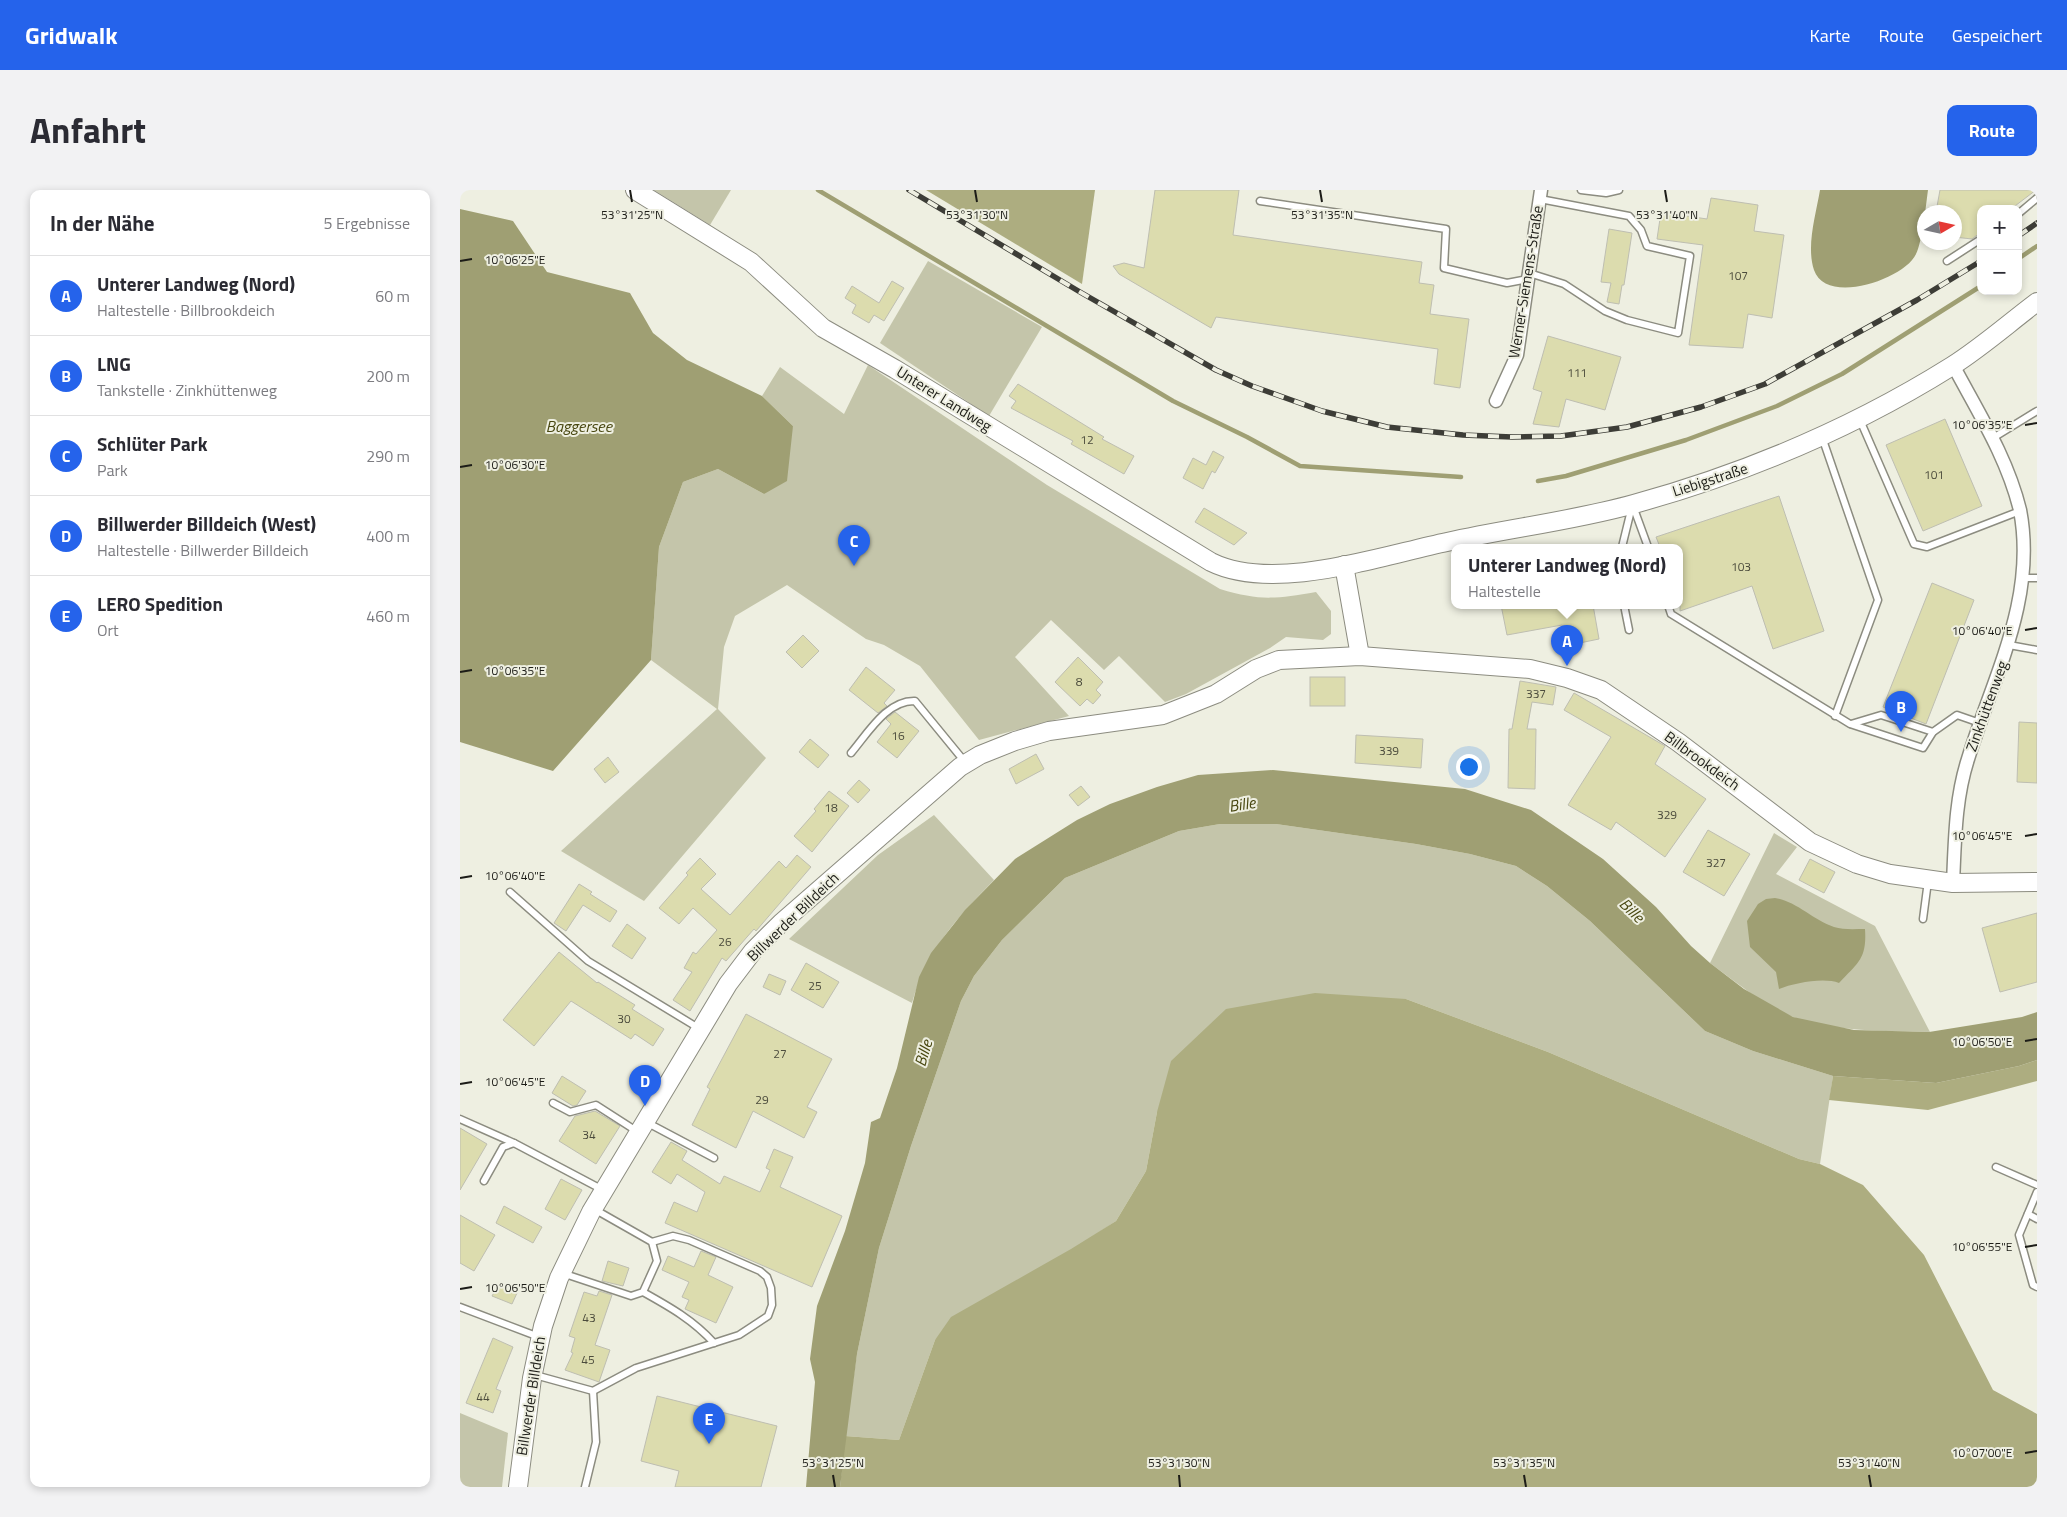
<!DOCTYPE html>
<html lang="de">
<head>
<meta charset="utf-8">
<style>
  body { margin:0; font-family:"Titillium Web",sans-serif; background:#f2f2f3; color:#2b2b33 }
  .controls { position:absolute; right:15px; top:15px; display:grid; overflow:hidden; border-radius:10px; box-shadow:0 2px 8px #0003 }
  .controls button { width:45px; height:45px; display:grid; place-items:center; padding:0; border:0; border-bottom:1px solid #e1e1e2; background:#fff; color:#2b2b33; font:25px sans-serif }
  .compass { position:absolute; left:1457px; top:15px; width:45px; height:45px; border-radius:50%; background:#fff; box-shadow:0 2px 8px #0003; rotate:81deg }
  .you { position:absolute; left:1008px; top:576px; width:18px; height:18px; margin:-12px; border:4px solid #fff; border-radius:50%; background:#1a73e8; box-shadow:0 0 0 8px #1a73e833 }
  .badge { display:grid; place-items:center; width:32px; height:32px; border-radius:50%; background:#2563eb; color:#fff; font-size:16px; font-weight:700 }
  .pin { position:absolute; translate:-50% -41px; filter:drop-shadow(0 1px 2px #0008) }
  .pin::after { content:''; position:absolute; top:26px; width:18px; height:15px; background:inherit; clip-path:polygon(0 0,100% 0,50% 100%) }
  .popup { position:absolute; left:991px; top:354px; width:232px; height:65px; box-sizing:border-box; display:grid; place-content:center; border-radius:10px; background:#fff; filter:drop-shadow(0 1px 4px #0005); font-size:16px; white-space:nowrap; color:#7c7c81 }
  .popup b { font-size:19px; color:#2b2b33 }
  .popup::after { content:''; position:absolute; left:50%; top:100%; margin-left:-10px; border:10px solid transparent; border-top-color:#fff }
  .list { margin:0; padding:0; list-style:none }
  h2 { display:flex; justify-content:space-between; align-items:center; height:65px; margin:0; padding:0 20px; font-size:21px }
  h2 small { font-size:16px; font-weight:400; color:#7c7c81 }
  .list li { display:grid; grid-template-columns:32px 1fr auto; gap:15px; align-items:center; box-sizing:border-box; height:80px; padding:0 20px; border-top:1px solid #e1e1e2 }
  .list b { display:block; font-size:19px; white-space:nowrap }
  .list p { margin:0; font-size:16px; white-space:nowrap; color:#7c7c81 }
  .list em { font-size:16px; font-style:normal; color:#7c7c81 }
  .map { position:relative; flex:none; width:1577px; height:1297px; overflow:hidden; border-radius:10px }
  header { display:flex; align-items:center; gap:30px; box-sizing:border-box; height:70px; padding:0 25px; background:#2563eb; color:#fff }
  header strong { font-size:24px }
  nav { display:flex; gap:28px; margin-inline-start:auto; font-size:18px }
  .intro { display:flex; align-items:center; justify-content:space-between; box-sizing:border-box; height:120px; padding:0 30px }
  h1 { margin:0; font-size:35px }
  .button { padding:12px 22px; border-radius:10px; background:#2563eb; color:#fff; font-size:18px; font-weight:700 }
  main { display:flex; gap:30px; padding:0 30px }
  aside { flex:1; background:#fff; border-radius:10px; box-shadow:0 2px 8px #0003 }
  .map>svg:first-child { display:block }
</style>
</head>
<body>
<header>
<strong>Gridwalk</strong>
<nav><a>Karte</a><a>Route</a><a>Gespeichert</a></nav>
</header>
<div class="intro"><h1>Anfahrt</h1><a class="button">Route</a></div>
<main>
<aside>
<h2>In der Nähe<small>5 Ergebnisse</small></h2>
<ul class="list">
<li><span class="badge">A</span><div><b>Unterer Landweg (Nord)</b><p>Haltestelle · Billbrookdeich</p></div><em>60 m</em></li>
<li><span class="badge">B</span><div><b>LNG</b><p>Tankstelle · Zinkhüttenweg</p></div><em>200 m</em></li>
<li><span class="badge">C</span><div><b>Schlüter Park</b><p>Park</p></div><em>290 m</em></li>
<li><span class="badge">D</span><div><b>Billwerder Billdeich (West)</b><p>Haltestelle · Billwerder Billdeich</p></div><em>400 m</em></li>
<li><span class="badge">E</span><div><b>LERO Spedition</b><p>Ort</p></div><em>460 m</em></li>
</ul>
</aside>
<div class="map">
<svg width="1577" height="1297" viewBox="0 0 1577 1297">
  <rect width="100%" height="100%" fill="#eeefe1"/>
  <g fill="#c4c5aa">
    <polygon points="194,0 271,0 250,35"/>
    <polygon points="468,71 582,137 529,226 420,153"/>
    <path d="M408,175L587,295L760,399C800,411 815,409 856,402L871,421V444L863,450L826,447L810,458L726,504L705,512L659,466L644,480L591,430L555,467L609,526L519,550L460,476L424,455L406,449L327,395L275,426L264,457L258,519L306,568L184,711L101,661L257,519L191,470L199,357L223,292L258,279L304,304L333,236L302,206L320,177L384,224Z"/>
    <path d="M474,625L534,690C496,729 467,760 452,813L329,749L418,665Z"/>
    <polygon points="760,634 816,634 956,654 1010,664 1056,676 1087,696 1130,731 1245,841 1293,861 1373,886 1360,974 1339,969 1088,862 946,809 697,922 686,981 656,1031 475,1150 439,1250 385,1246 397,1164 419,1058 451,956 501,811 514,786 542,750 605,688 719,641"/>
    <path d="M1314,643L1337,657L1316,684L1415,736L1470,842C1425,841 1375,842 1333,827C1307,818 1272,789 1250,773Z"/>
    <polygon points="0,1223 48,1243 42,1297 0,1297"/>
  </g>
  <g fill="#adad80">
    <polygon points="466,0 635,0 622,94"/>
    <polygon points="855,803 946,809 1088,862 1339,969 1360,974 1403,995 1464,1065 1533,1200 1577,1224 1577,1297 380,1297 385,1246 439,1250 475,1150 491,1127 611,1059 656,1031 686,981 697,922 711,871 766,819"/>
    <polygon points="1577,870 1577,891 1468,920 1369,910 1373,886 1476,893 1559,876"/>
  </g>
  <g fill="#9f9f73">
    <path d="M1360,0H1468C1466,15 1462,53 1456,64C1445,89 1366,116 1354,80C1346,56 1356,24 1360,0Z"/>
    <polygon points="0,19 53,31 87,82 170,103 193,143 227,170 302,206 333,236 327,291 304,304 258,279 223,292 199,357 191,470 93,581 0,552"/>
    <polygon points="813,580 1005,599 1071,620 1143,669 1196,717 1231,756 1250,773 1284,799 1333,827 1394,840 1469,842 1562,827 1577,822 1577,870 1559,876 1476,893 1373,886 1293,861 1245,841 1130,731 1087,696 1056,676 1010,664 956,654 816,634 760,634 719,641 605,688 542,750 514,786 501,811 451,956 419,1058 397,1164 380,1297 346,1297 355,1192 350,1169 357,1116 385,1041 405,973 411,932 420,928 437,878 459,787 471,763 505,720 555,669 617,630 650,614 697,597 738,585"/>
    <path d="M1315,708C1336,711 1353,730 1374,737C1383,740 1395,739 1405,739C1407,769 1398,773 1379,793C1364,787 1334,793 1319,799L1316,782L1290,757L1287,731L1298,714L1306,709Z"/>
  </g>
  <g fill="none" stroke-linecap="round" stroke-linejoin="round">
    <g stroke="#9f9f73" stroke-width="4.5">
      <polyline points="358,0 713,211 787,247 840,276 1001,287"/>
      <polyline points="1558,69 1577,56"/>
      <polyline points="1078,291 1106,286 1226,250 1317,216 1382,184 1521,96"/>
    </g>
  </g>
  <g fill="#dcdcae" stroke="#bebeb1">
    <polygon points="695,0 779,0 773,45 962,72 959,93 974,95 970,124 1009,129 1000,198 974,194 978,159 756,127 751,138 659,84 653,76 664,73 684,78"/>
    <polygon points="1480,0 1576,0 1551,19 1521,19 1521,42 1512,49 1494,47 1494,22 1476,22"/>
    <polygon points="1251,8 1298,15 1294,41 1324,45 1312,128 1288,124 1283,158 1229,155 1243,55 1197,49 1201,22 1247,29"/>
    <polygon points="1149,39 1172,43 1164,95 1162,95 1159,114 1147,112 1151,93 1141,92"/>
    <polygon points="432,91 444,98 424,131 414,125 409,133 392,123 396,115 385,108 392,96 419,113"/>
    <polygon points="1088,146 1161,167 1145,220 1106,209 1099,237 1073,234 1082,202 1073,199"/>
    <polygon points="558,194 644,247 642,249 674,266 664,284 611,254 613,251 551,218 556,211 549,206"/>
    <polygon points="1485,229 1522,316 1463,341 1426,255"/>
    <polygon points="753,261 764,267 755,283 752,281 743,299 723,288 733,268 746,275"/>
    <polygon points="1319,306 1364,441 1313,459 1292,396 1220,421 1220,357 1200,357 1196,347"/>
    <polygon points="744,318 787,343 774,355 735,332"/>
    <polygon points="1472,393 1514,410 1466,534 1423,517"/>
    <polygon points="1041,415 1133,415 1139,449 1105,456 1102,435 1047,445"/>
    <polygon points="343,445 359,461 342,478 326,462"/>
    <polygon points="618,467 643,492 636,500 641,505 633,514 627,509 620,516 595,492"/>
    <polygon points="406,477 435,500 424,513 427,516 418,523 389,500"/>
    <rect x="850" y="487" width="35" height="29"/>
    <polygon points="1060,491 1096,497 1093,515 1072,512 1067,539 1076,539 1075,599 1048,598 1049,539 1052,539"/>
    <polygon points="1114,503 1205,556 1195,574 1246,609 1205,667 1156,632 1151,640 1108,615 1151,547 1104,520"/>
    <polygon points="435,522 459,541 437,568 417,552 431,534 426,529"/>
    <polygon points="1559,532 1577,533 1577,593 1557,592"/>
    <polygon points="896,545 963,549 961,578 895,573"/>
    <polygon points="350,549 369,565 358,578 339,562"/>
    <polygon points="576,564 584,579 556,594 549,579"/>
    <polygon points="148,567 159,582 145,593 134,579"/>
    <polygon points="399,590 410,600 398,613 387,603"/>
    <polygon points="621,596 630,607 618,616 609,605"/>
    <polygon points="369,601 389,616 352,662 334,646 356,621 354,619"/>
    <polygon points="1248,640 1290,664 1264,706 1223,682"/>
    <polygon points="337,665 351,677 296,741 294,739 266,771 262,768 230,821 213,810 232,782 224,778 233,762 236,764 257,740 233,718 219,734 199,718 228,685 226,683 240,668 256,684 241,699 270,725 319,671 326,678"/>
    <polygon points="1350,669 1375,682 1364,703 1339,690"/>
    <polygon points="119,694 132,702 130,704 157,721 150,732 123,715 106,741 94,733"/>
    <polygon points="1577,723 1577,792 1540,802 1522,738"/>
    <polygon points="167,734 186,748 172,769 152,756"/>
    <polygon points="99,762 137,793 138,792 175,815 172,819 204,839 193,856 175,844 171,849 111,811 74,856 43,830"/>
    <polygon points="346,773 379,792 363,818 331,800"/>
    <polygon points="309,784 326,791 320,805 303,797"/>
    <polygon points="286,824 372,869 347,917 357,922 344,948 293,921 276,958 232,935 250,899 247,897"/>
    <polygon points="102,886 126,901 117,915 113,916 92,903"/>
    <polygon points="135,921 160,936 136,974 99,951 115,926"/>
    <polygon points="0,938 27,954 0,1000"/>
    <polygon points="211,952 227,961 222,970 260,994 264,986 300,1002 310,980 306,978 314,959 333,967 320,997 382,1026 352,1097 205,1033 214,1012 237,1022 245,1002 217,984 211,994 192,982"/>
    <polygon points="101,989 122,1000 105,1030 85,1019"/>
    <polygon points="44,1016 82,1037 73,1053 36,1033"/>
    <polygon points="0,1025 35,1045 14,1081 0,1073"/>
    <polygon points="241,1061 256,1067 248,1085 273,1097 256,1133 225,1119 229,1110 222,1107 229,1092 202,1080 208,1066 234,1077"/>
    <polygon points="148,1071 169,1078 163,1096 142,1091"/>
    <polygon points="39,1094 57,1103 52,1114 32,1106"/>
    <polygon points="139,1101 152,1105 135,1155 150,1160 139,1192 105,1180 113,1163 111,1162 115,1148 109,1146 124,1102 137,1106"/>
    <polygon points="33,1148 53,1157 36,1199 41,1201 33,1223 6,1213"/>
    <polygon points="197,1206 317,1236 301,1297 215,1297 219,1281 181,1271"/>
  </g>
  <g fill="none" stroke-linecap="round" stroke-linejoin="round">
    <defs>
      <g id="lane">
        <polyline points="1121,0 1146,3 1159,0"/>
        <polyline points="800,11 986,39 984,78 1047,93 1068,89"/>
        <polyline points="1558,24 1577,8"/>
        <polyline points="1487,71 1521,49"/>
        <polyline points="1069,83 1104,94 1145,121 1167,130 1218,143 1230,66 1187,56 1181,40 1169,26 1080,9"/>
        <polyline points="1400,230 1454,354 1467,357 1560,321"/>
        <polyline points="1362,247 1418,410 1375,526"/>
        <polyline points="1533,248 1577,221"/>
        <polyline points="1173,316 1188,357"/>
        <polyline points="1162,357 1172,316"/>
        <polyline points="1565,388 1577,388"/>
        <polyline points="1164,415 1169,440"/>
        <polyline points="1208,415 1211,424 1390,534 1463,558 1473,542 1497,525 1520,533"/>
        <polyline points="1549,455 1577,460"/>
        <polyline points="1391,534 1421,525 1473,542"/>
        <path d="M391,563C408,543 427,510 455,511L505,572"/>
        <polyline points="50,702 128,771 240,839"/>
        <polyline points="1463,729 1468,691"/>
        <polyline points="93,913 110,922 136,915 178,942"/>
        <polyline points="0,929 54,953"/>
        <polyline points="186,932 254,968"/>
        <polyline points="1536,977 1577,995"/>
        <polyline points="24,991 43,957 54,953 143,1000"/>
        <polyline points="1577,1002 1559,1045 1573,1095 1577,1097"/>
        <polyline points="1568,1024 1577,1029"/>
        <polyline points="102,1083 171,1106 183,1102 197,1071 192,1052 134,1019"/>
        <path d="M183,1102C210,1117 233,1130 254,1153"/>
        <polyline points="0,1117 79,1147"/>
        <polyline points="75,1185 133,1201 176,1178 279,1145 308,1126 312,1115 311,1098 307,1087 300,1081 229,1050 213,1046 192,1052"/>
        <polyline points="125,1297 136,1252 133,1201"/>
      </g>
      <g id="street">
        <path d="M1493,175C1518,222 1547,267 1560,320C1577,409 1533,487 1508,569C1495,609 1495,651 1493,693"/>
        <polyline points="1036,211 1057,165 1081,0"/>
      </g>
      <g id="secondary">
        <path d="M175,0L291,72L363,138L435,179L751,372C814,403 920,366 987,352C1049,338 1113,331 1174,314C1286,283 1393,238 1492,176C1522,157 1549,133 1577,112"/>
        <polyline points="884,375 900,466"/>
        <polyline points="58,1297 72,1188 83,1136 99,1088 131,1022 268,794 293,761 321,733 500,577 520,565 555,551 589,541 703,525 756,504 796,479 819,470 900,466 1070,479 1107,488 1141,500 1218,552 1350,652 1397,674 1430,684 1493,693 1577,692"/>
      </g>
    </defs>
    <use href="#lane" stroke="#8c8c80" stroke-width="9"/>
    <use href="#street" stroke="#8c8c80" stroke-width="15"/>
    <use href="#secondary" stroke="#8c8c80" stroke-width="20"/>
    <use href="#lane" stroke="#fff" stroke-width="6"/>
    <use href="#street" stroke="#fff" stroke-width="12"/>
    <use href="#secondary" stroke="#fff" stroke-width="18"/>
    <defs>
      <g id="rail">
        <polyline points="449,0 620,102 756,180 792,196 862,221 927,237 1003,245 1052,247 1101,246 1167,237 1241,217 1305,194 1457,110 1521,71"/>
        <polyline points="1558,46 1577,33"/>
      </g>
    </defs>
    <use href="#rail" stroke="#3d3d37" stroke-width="5.5"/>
    <use href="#rail" stroke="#eeefe1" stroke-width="4" stroke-dasharray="11" stroke-linecap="butt"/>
  </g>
  <path fill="none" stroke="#1c1c17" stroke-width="2" d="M170,0L172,12M515,0L517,12M860,0L862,12M1205,0L1207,12M0,71L12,69M1565,235L1577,233M0,277L12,275M1565,440L1577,438M0,482L12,480M1565,646L1577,644M0,688L12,686M1565,851L1577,849M0,894L12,892M1565,1057L1577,1055M0,1099L12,1097M1565,1263L1577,1261M373,1285L375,1297M719,1285L720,1297M1064,1285L1066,1297M1409,1285L1411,1297"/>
  <g text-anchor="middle" stroke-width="4" stroke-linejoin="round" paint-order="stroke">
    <g font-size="12" fill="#4c4c3d">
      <text x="1278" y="90">107</text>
      <text x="1117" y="187">111</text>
      <text x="627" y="254">12</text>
      <text x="1474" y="289">101</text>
      <text x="1281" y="381">103</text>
      <text x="619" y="496">8</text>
      <text x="1076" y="508">337</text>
      <text x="438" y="550">16</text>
      <text x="929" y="565">339</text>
      <text x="371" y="622">18</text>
      <text x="1207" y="629">329</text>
      <text x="1256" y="677">327</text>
      <text x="265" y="756">26</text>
      <text x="355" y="800">25</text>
      <text x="164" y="833">30</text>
      <text x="320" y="868">27</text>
      <text x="302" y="914">29</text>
      <text x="129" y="949">34</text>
      <text x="129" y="1132">43</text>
      <text x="128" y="1174">45</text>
      <text x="23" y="1211">44</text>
    </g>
    <g font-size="15" fill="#1c1c17" stroke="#eeefe1">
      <text transform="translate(1066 92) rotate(-81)" y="5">Werner-Siemens-Straße</text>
      <text transform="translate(484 209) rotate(32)" y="5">Unterer Landweg</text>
      <text transform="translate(1250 290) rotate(-18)" y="5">Liebigstraße</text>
      <text transform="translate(1527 516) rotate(-70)" y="5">Zinkhüttenweg</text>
      <text transform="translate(1242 571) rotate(36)" y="5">Billbrookdeich</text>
      <text transform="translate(333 727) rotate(-44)" y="5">Billwerder Billdeich</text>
      <text transform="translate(71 1206) rotate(-81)" y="5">Billwerder Billdeich</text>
    </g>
    <g font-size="16" font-style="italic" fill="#484710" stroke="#eeefe1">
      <text x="119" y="242">Baggersee</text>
      <text transform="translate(782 614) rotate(-9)" y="6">Bille</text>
      <text transform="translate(1172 720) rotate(44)" y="6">Bille</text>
      <text transform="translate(463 863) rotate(-74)" y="6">Bille</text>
    </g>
  </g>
  <g font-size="12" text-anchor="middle" fill="#1c1c17" stroke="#eeefe1" stroke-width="4" stroke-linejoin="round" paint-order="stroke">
    <text x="172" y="29">53°31'25"N</text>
    <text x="517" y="29">53°31'30"N</text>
    <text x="862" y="29">53°31'35"N</text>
    <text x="1207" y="29">53°31'40"N</text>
    <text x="55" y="74">10°06'25"E</text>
    <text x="1522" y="239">10°06'35"E</text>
    <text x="55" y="279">10°06'30"E</text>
    <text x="1522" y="445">10°06'40"E</text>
    <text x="55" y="485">10°06'35"E</text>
    <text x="1522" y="650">10°06'45"E</text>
    <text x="55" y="690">10°06'40"E</text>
    <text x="1522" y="856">10°06'50"E</text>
    <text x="55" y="896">10°06'45"E</text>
    <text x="1522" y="1061">10°06'55"E</text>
    <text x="55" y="1102">10°06'50"E</text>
    <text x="1522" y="1267">10°07'00"E</text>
    <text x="373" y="1277">53°31'25"N</text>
    <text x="719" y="1277">53°31'30"N</text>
    <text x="1064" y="1277">53°31'35"N</text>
    <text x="1409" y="1277">53°31'40"N</text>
  </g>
</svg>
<div class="controls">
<button>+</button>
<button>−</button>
</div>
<svg class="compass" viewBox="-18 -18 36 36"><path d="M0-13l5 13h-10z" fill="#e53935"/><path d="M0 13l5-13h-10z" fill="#7c7c81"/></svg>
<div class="you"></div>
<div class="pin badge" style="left:1107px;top:476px">A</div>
<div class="popup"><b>Unterer Landweg (Nord)</b>Haltestelle</div>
<div class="pin badge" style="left:1441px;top:542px">B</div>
<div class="pin badge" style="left:394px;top:376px">C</div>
<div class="pin badge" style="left:185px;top:916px">D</div>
<div class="pin badge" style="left:249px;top:1254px">E</div>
</div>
</main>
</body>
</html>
